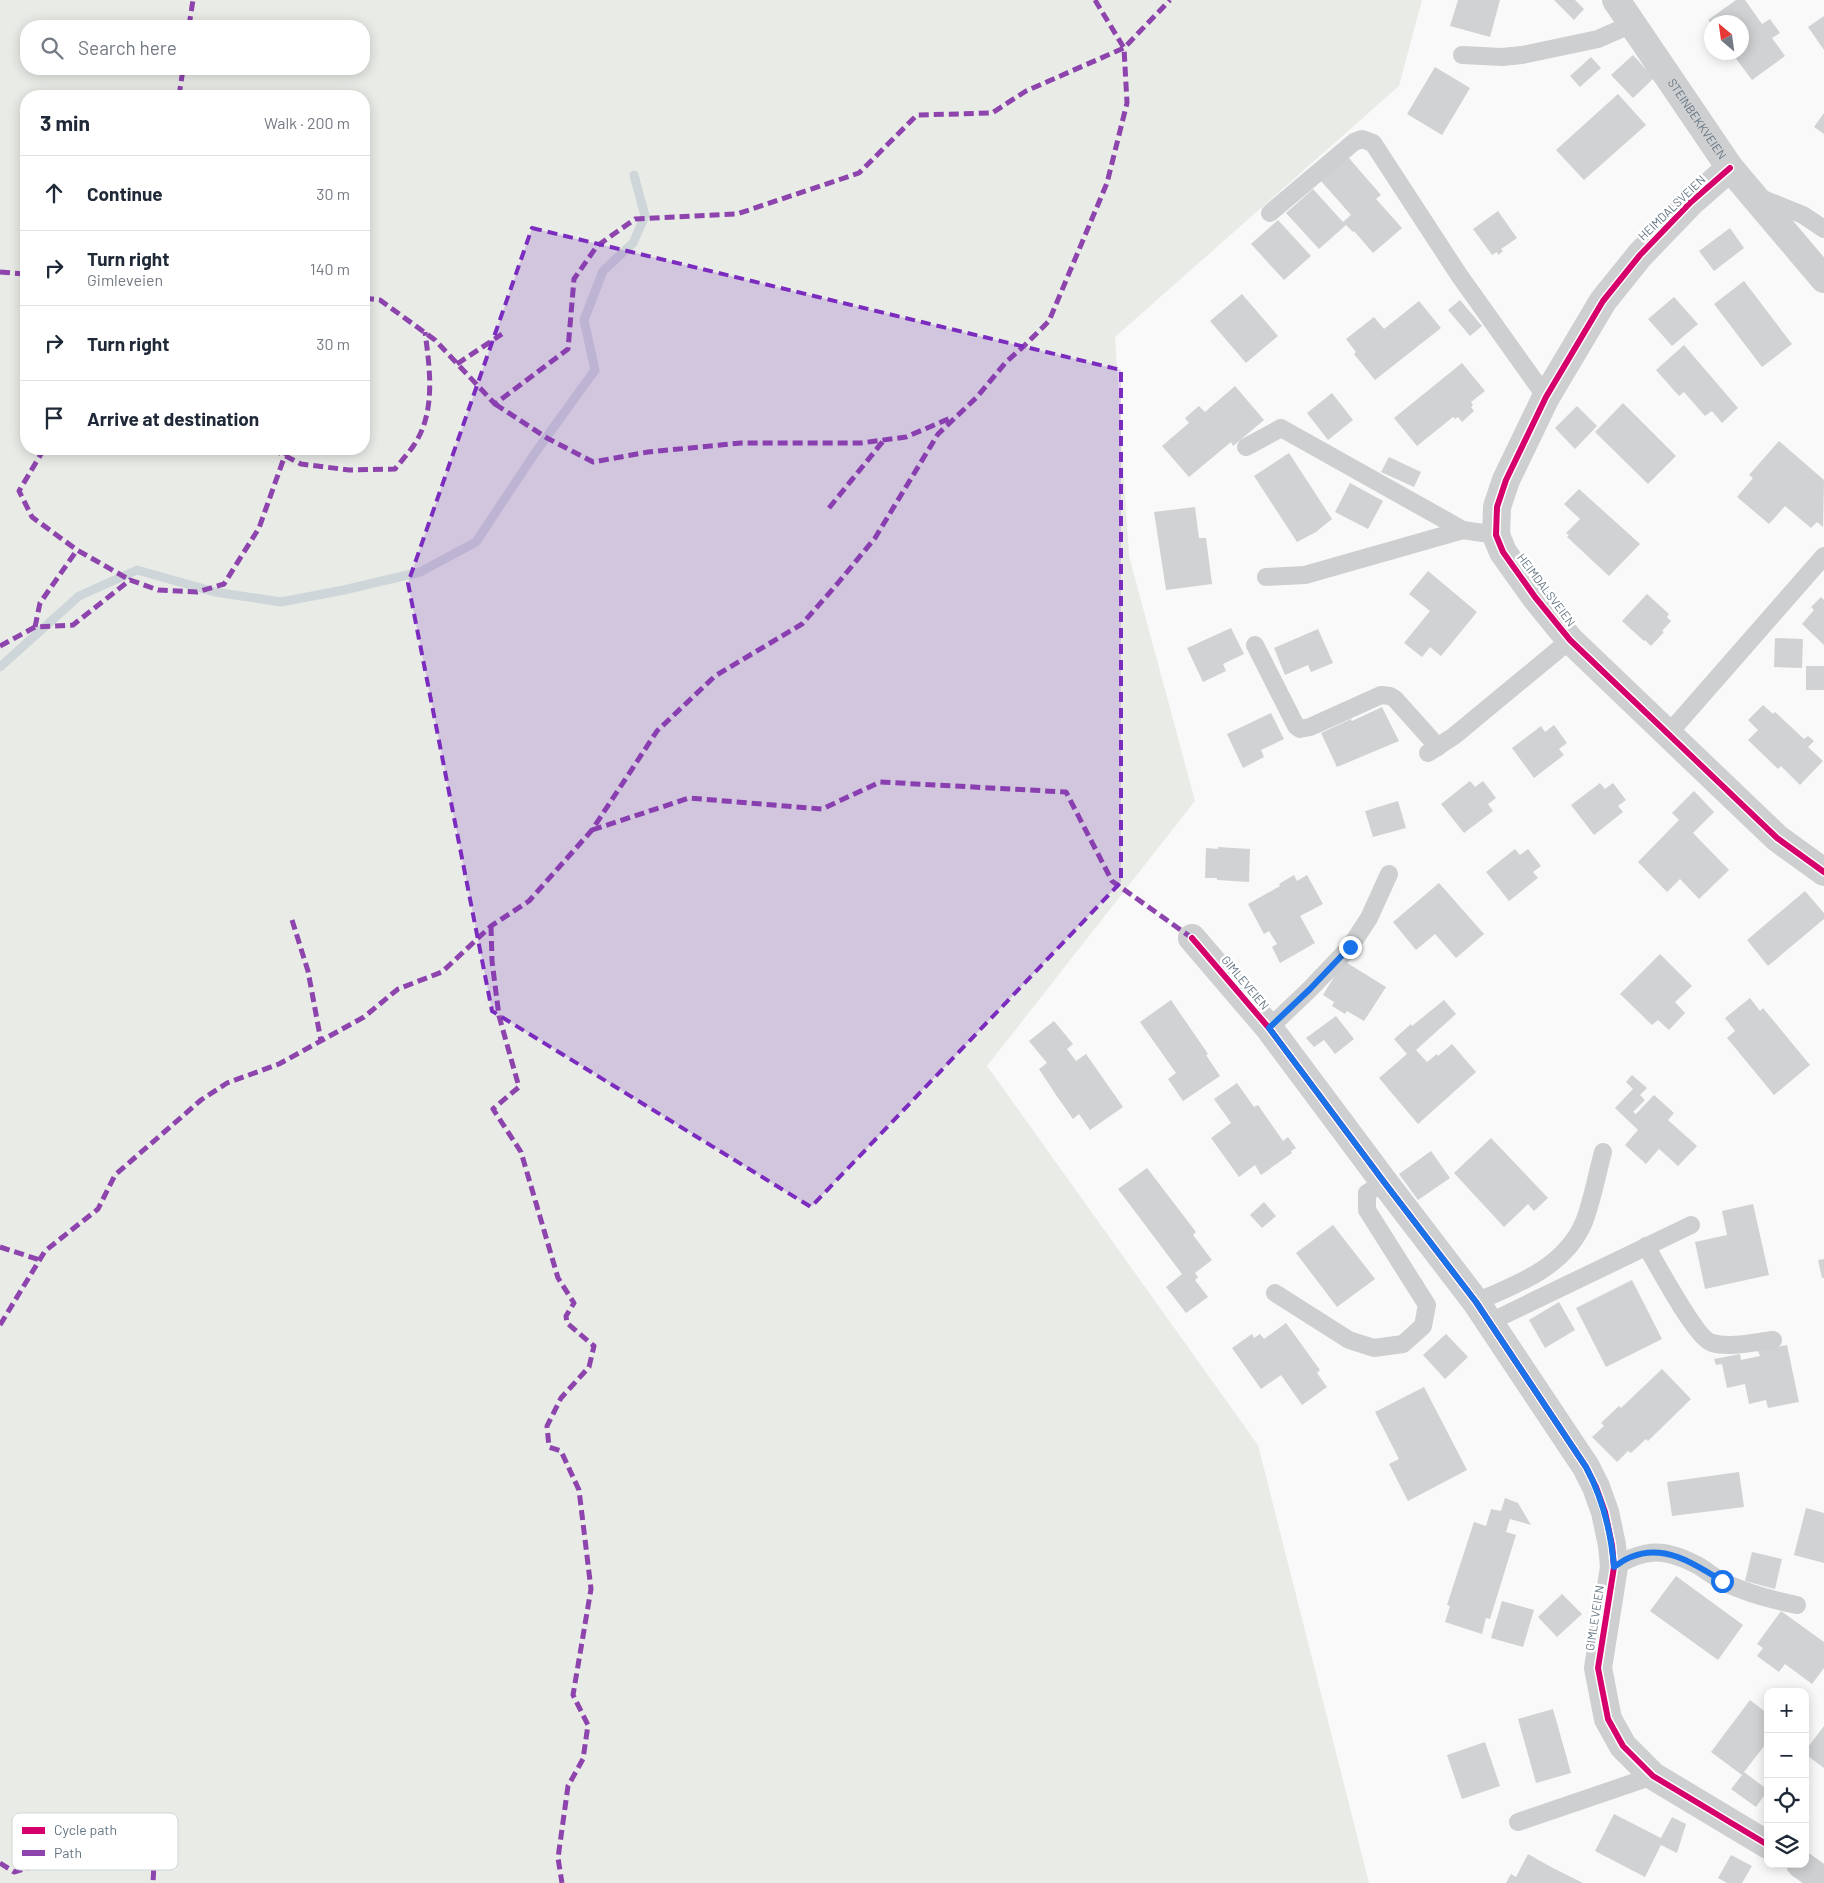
<!DOCTYPE html>
<html lang="en">
<head>
<meta charset="utf-8">
<style>
  body { margin:0; font-family:Barlow,sans-serif; background:#f2f2f3; color:#1f2937 }
  .controls { position:absolute; right:15px; bottom:15px; display:grid; overflow:hidden; border-radius:10px; box-shadow:0 2px 12px #0003 }
  .controls button { width:45px; height:45px; display:grid; place-items:center; padding:0; border:0; border-bottom:1px solid #e0e1e3; background:#fff; color:#1f2937; font:25px sans-serif }
  .compass { position:absolute; left:1704px; top:15px; width:45px; height:45px; border-radius:50%; background:#fff; box-shadow:0 2px 12px #0003; rotate:331deg }
  .stop { position:absolute; width:15px; height:15px; margin:-11px; border:4px solid #1a73e8; border-radius:50%; background:#fff }
  .stop.end { background:#1a73e8; border-color:#fff; box-shadow:0 1px 5px #0008 }
  .list { margin:0; padding:0; list-style:none }
  h2 { display:flex; justify-content:space-between; align-items:center; height:65px; margin:0; padding:0 20px; font-size:21px }
  h2 small { font-size:16px; font-weight:400; color:#747a83 }
  .list li { display:grid; grid-template-columns:32px 1fr auto; gap:15px; align-items:center; box-sizing:border-box; height:75px; padding:0 20px; border-top:1px solid #e0e1e3 }
  .list b { display:block; font-size:19px; white-space:nowrap }
  .list p { margin:0; font-size:16px; white-space:nowrap; color:#747a83 }
  .list em { font-size:16px; font-style:normal; color:#747a83 }
  .icon { flex:none; width:28px; height:28px; fill:none; stroke:currentColor; stroke-width:2; stroke-linecap:round; stroke-linejoin:round }
  .map { position:relative; flex:none; width:1824px; height:1883px; overflow:hidden }
  .search { position:absolute; background:#fff; box-shadow:0 2px 12px #0003; left:20px; top:20px; width:350px; height:55px; display:flex; align-items:center; gap:12px; box-sizing:border-box; padding:0 18px; border-radius:20px; color:#747a83; font-size:19px }
  .panel { position:absolute; background:#fff; box-shadow:0 2px 12px #0003; left:20px; top:90px; width:350px; height:365px; border-radius:20px }
  .map>svg:first-child { display:block }
</style>
</head>
<body>
<div class="map">
<svg width="1824" height="1883" viewBox="0 0 1824 1883">
  <rect width="100%" height="100%" fill="#f9f9f9"/>
  <path fill="#e8ebe6" fill-rule="evenodd" d="M0,0H1422L1399,86L1115,337L1129,556L1195,801L987,1066L1258,1445L1369,1883H0ZM26,26H364V69H26ZM26,96H364V449H26Z"/>
  <g fill="none" stroke-linecap="round" stroke-linejoin="round">
    <polyline stroke="#ced6d9" stroke-width="9" points="0,667 79,596 137,570 215,592 281,602 344,590 420,572 476,542 535,453 595,370 584,320 603,271 633,243 645,216 634,175"/>
  </g>
  <g fill="#d0d2d3">
    <polygon points="1458,0 1500,0 1490,37 1450,26"/>
    <polygon points="1554,0 1575,0 1584,9 1574,20"/>
    <polygon points="1736,0 1745,0 1762,24 1770,19 1780,33 1772,38 1785,56 1752,80 1731,52 1742,52 1742,22 1712,22 1712,25 1708,20"/>
    <polygon points="1824,16 1824,50 1808,27"/>
    <polygon points="1633,55 1654,78 1633,98 1611,75"/>
    <polygon points="1591,57 1601,68 1580,87 1570,76"/>
    <polygon points="1435,67 1470,88 1442,135 1407,114"/>
    <polygon points="1618,94 1646,125 1584,180 1556,150"/>
    <polygon points="1824,113 1824,134 1814,127"/>
    <polygon points="1348,157 1381,195 1376,199 1402,228 1373,253 1354,231 1353,232 1346,225 1319,249 1286,213 1313,189 1343,222 1351,215 1321,181"/>
    <polygon points="1498,211 1517,238 1501,249 1503,251 1498,255 1497,252 1492,255 1473,229"/>
    <polygon points="1278,220 1311,256 1284,280 1251,244"/>
    <polygon points="1730,228 1744,248 1714,271 1699,251"/>
    <polygon points="1744,281 1792,344 1762,367 1714,304"/>
    <polygon points="1242,294 1278,336 1246,363 1210,321"/>
    <polygon points="1674,297 1698,324 1672,346 1648,319"/>
    <polygon points="1460,300 1482,326 1470,336 1448,310"/>
    <polygon points="1419,301 1441,328 1375,380 1354,354 1356,352 1346,339 1374,317 1384,329"/>
    <polygon points="1684,345 1738,408 1722,423 1712,411 1705,416 1684,392 1679,396 1656,370"/>
    <polygon points="1462,363 1485,391 1471,402 1473,405 1471,407 1474,411 1462,422 1458,417 1455,419 1453,417 1417,446 1394,418"/>
    <polygon points="1235,386 1264,420 1233,446 1231,442 1189,477 1162,446 1189,423 1185,418 1199,406 1205,412"/>
    <polygon points="1332,393 1353,420 1328,440 1307,413"/>
    <polygon points="1623,403 1676,456 1648,484 1595,432"/>
    <polygon points="1577,406 1597,426 1575,449 1555,428"/>
    <polygon points="1779,441 1824,480 1823,527 1817,522 1811,528 1785,506 1769,524 1737,497 1753,478 1749,475"/>
    <polygon points="1289,453 1332,519 1316,532 1297,542 1254,476"/>
    <polygon points="1389,457 1421,472 1414,487 1381,472"/>
    <polygon points="1350,483 1383,501 1368,529 1335,512"/>
    <polygon points="1579,489 1640,544 1609,576 1567,537 1569,535 1566,533 1580,519 1564,504"/>
    <polygon points="1195,507 1199,538 1206,538 1212,584 1166,590 1154,512"/>
    <polygon points="1428,571 1477,612 1441,656 1430,647 1422,657 1404,643 1430,611 1409,594"/>
    <polygon points="1647,594 1669,614 1667,617 1671,621 1662,631 1664,632 1651,646 1645,640 1644,641 1622,621"/>
    <polygon points="1821,597 1824,600 1824,645 1802,624 1814,610 1811,607"/>
    <polygon points="1231,628 1244,654 1223,664 1226,671 1203,682 1187,648"/>
    <polygon points="1318,629 1333,663 1311,672 1308,665 1285,675 1274,648"/>
    <polygon points="1775,638 1803,639 1802,668 1774,667"/>
    <rect x="1806" y="666" width="18" height="24"/>
    <polygon points="1763,705 1773,714 1775,712 1804,739 1808,736 1814,741 1808,747 1823,761 1800,785 1781,766 1778,769 1748,740 1758,730 1748,720"/>
    <polygon points="1382,707 1399,741 1337,767 1321,733 1351,719 1352,721"/>
    <polygon points="1271,713 1284,739 1261,750 1264,757 1243,768 1227,734"/>
    <polygon points="1554,725 1567,743 1559,749 1564,755 1534,778 1512,748 1541,726 1545,732"/>
    <polygon points="1470,781 1475,787 1483,781 1496,798 1488,804 1493,811 1464,833 1441,804"/>
    <polygon points="1600,783 1605,789 1613,783 1626,800 1618,806 1623,812 1594,835 1571,805"/>
    <polygon points="1694,791 1714,812 1693,833 1729,870 1699,899 1680,879 1667,892 1638,862 1679,820 1672,813"/>
    <polygon points="1398,801 1406,828 1373,837 1365,811"/>
    <polygon points="1218,847 1250,849 1249,882 1217,880 1217,878 1205,878 1206,848 1218,849"/>
    <polygon points="1515,849 1520,855 1528,849 1541,866 1533,872 1538,878 1509,901 1486,872"/>
    <polygon points="1294,875 1297,881 1307,875 1323,904 1300,916 1315,943 1280,963 1272,947 1277,944 1269,931 1264,934 1248,904 1280,886 1279,884"/>
    <polygon points="1439,883 1484,934 1456,958 1435,934 1416,950 1393,922"/>
    <polygon points="1805,891 1824,913 1824,919 1768,966 1747,940"/>
    <polygon points="1660,954 1692,986 1675,1002 1685,1013 1669,1030 1658,1020 1652,1025 1620,994"/>
    <polygon points="1344,961 1386,987 1364,1021 1347,1011 1345,1014 1332,1006 1334,1002 1323,995"/>
    <polygon points="1750,998 1760,1011 1763,1008 1810,1065 1774,1095 1727,1038 1735,1031 1725,1018"/>
    <polygon points="1171,1000 1208,1054 1206,1055 1220,1076 1183,1101 1168,1079 1176,1073 1140,1022"/>
    <polygon points="1444,1000 1456,1014 1416,1050 1427,1062 1437,1054 1438,1056 1452,1044 1476,1072 1418,1124 1379,1078 1407,1054 1394,1039 1411,1024 1412,1026"/>
    <polygon points="1336,1016 1354,1039 1335,1054 1324,1040 1314,1047 1306,1038"/>
    <polygon points="1054,1021 1073,1044 1067,1049 1076,1061 1086,1054 1123,1107 1090,1130 1079,1114 1073,1119 1056,1095 1039,1069 1047,1063 1029,1041"/>
    <polygon points="1632,1075 1647,1088 1640,1095 1645,1100 1633,1112 1636,1114 1654,1095 1674,1113 1668,1120 1697,1146 1678,1166 1659,1149 1646,1164 1625,1145 1638,1130 1615,1108 1633,1089 1626,1082"/>
    <polygon points="1237,1083 1254,1107 1258,1105 1283,1141 1288,1137 1296,1148 1291,1151 1292,1153 1261,1175 1255,1165 1239,1177 1211,1138 1231,1123 1214,1099"/>
    <polygon points="1491,1138 1548,1198 1534,1211 1528,1204 1504,1227 1454,1173"/>
    <polygon points="1431,1151 1450,1178 1418,1200 1399,1174"/>
    <polygon points="1147,1168 1196,1232 1193,1235 1212,1260 1195,1273 1198,1277 1195,1280 1208,1297 1186,1313 1166,1287 1182,1274 1118,1189"/>
    <polygon points="1264,1202 1276,1216 1262,1228 1250,1215"/>
    <polygon points="1753,1204 1769,1275 1705,1289 1695,1242 1727,1235 1722,1211"/>
    <polygon points="1333,1225 1375,1279 1337,1307 1296,1253"/>
    <polygon points="1824,1259 1824,1278 1822,1278 1818,1260"/>
    <polygon points="1632,1280 1662,1339 1606,1367 1576,1308"/>
    <polygon points="1559,1302 1575,1330 1545,1348 1529,1320"/>
    <polygon points="1286,1323 1320,1370 1317,1373 1327,1387 1302,1405 1281,1375 1261,1389 1232,1348 1252,1334 1254,1338 1260,1334 1264,1339"/>
    <polygon points="1446,1334 1468,1357 1445,1379 1423,1355"/>
    <polygon points="1787,1345 1799,1402 1768,1408 1766,1400 1749,1404 1745,1384 1727,1388 1722,1364 1716,1365 1714,1359 1740,1354 1741,1360 1760,1356 1758,1351"/>
    <polygon points="1662,1369 1691,1399 1648,1441 1646,1439 1631,1453 1628,1451 1617,1462 1592,1437 1604,1426 1601,1423 1619,1406 1621,1408"/>
    <polygon points="1424,1387 1467,1470 1408,1501 1389,1464 1399,1459 1375,1412"/>
    <polygon points="1739,1472 1744,1507 1672,1516 1667,1482"/>
    <polygon points="1505,1498 1518,1503 1531,1525 1510,1519 1506,1532 1516,1535 1490,1619 1486,1618 1482,1634 1445,1622 1450,1606 1447,1605 1474,1522 1486,1526 1491,1509 1501,1511"/>
    <polygon points="1806,1508 1824,1513 1824,1563 1794,1555"/>
    <polygon points="1752,1552 1782,1559 1775,1589 1745,1581"/>
    <polygon points="1676,1576 1743,1625 1718,1660 1650,1611"/>
    <polygon points="1562,1594 1582,1614 1557,1637 1538,1617"/>
    <polygon points="1502,1601 1534,1610 1523,1647 1491,1638"/>
    <polygon points="1781,1611 1824,1642 1824,1668 1812,1684 1785,1664 1779,1672 1757,1656 1763,1648 1757,1644"/>
    <polygon points="1750,1700 1764,1711 1768,1704 1768,1741 1744,1772 1768,1790 1756,1807 1731,1789 1742,1775 1711,1752"/>
    <polygon points="1553,1709 1571,1773 1536,1783 1518,1719"/>
    <polygon points="1824,1726 1824,1768 1805,1754 1805,1751"/>
    <polygon points="1485,1742 1500,1786 1462,1799 1447,1755"/>
    <polygon points="1614,1814 1661,1838 1672,1817 1686,1824 1677,1853 1661,1845 1645,1877 1595,1851"/>
    <polygon points="1528,1854 1551,1867 1583,1883 1506,1883 1511,1874 1516,1877"/>
    <polygon points="1731,1855 1752,1866 1742,1883 1727,1883 1718,1878"/>
  </g>
  <g fill="none" stroke-linecap="round" stroke-linejoin="round">
    <g stroke="#cecfd0" stroke-width="18">
      <polyline points="1462,55 1502,57 1522,55 1598,39 1632,24"/>
      <polyline points="1758,197 1803,215 1824,229"/>
      <polyline points="1270,213 1354,142 1362,139 1373,143 1459,275 1546,397"/>
      <polyline points="1246,447 1281,428 1463,530"/>
      <polyline points="1266,577 1305,575 1463,530 1496,535"/>
      <polyline points="1255,645 1296,726 1300,729 1310,727 1381,695 1390,696 1395,699 1438,747"/>
      <polyline points="1669,733 1824,556"/>
      <polyline points="1428,753 1454,736 1570,640"/>
      <polyline points="1269,1028 1310,989 1350,947 1369,918 1389,874"/>
      <path d="M1646,1246C1657,1264 1696,1339 1712,1343C1730,1348 1755,1342 1773,1340"/>
      <polyline points="1275,1293 1349,1340 1374,1348 1403,1344 1423,1326 1427,1305 1367,1210 1367,1193 1384,1182"/>
      <path d="M1476,1302C1518,1284 1565,1267 1584,1222C1592,1202 1597,1174 1603,1152"/>
      <polyline points="1490,1322 1691,1225"/>
      <path d="M1614,1567C1645,1548 1665,1548 1697,1565C1706,1570 1714,1577 1723,1582C1747,1593 1771,1600 1797,1605"/>
      <polyline points="1518,1822 1653,1776"/>
    </g>
    <g stroke="#cecfd0" stroke-width="28">
      <path id="s1" d="M1616,0L1730,168L1824,279"/>
      <polyline points="1730,168 1691,202 1640,255 1603,301 1546,397 1506,480 1497,507 1496,535 1503,552 1535,597 1570,640 1777,838 1824,872"/>
      <polyline points="1192,938 1269,1028 1384,1182 1476,1302 1586,1467 1596,1487 1605,1512 1612,1545 1614,1567 1598,1668 1608,1719 1623,1746 1653,1776 1768,1845"/>
      <polyline points="1800,1864 1824,1881"/>
    </g>
    <g stroke="#8e44ad" stroke-width="5" stroke-dasharray="10 5" stroke-linecap="butt">
      <polyline points="189,26 193,0"/>
      <polyline points="179,96 183,69"/>
      <polyline points="0,272 26,274"/>
      <polyline points="364,298 380,300 435,340 495,404 568,349 574,279 597,246 635,219 737,214 859,173 917,115 992,113 1026,91 1124,48 1170,0"/>
      <polyline points="457,364 502,334"/>
      <polyline points="495,404 547,438 593,462 648,452 741,443 861,443 906,437 953,417"/>
      <polyline points="44,449 19,491 32,517 77,550 130,580"/>
      <path d="M272,449L301,464L349,470L395,469C401,461 408,454 414,445C436,412 430,370 425,332"/>
      <polyline points="829,508 884,440"/>
      <polyline points="35,627 40,603 77,550"/>
      <polyline points="0,646 35,627 73,625 130,580 158,590 197,592 224,584 259,528 285,455"/>
      <polyline points="592,830 689,798 822,809 880,782 1066,792 1112,881 1192,938"/>
      <polyline points="292,920 308,971 321,1041"/>
      <polyline points="491,926 492,961 499,1016 519,1087 493,1109 521,1152 558,1278 574,1303 566,1316 567,1323 594,1346 589,1367 561,1398 547,1426 549,1447 561,1451 579,1490 591,1589 573,1695 588,1725 583,1759 568,1786 558,1858 562,1883"/>
      <polyline points="0,1247 40,1260"/>
      <polyline points="0,1325 45,1251 98,1209 115,1175 201,1100 227,1083 279,1064 364,1017 398,989 442,972 491,926 529,901 592,830 657,731 715,676 802,624 838,583 875,538 938,434 977,397 1006,362 1024,346 1049,321 1107,183 1127,103 1124,48 1095,0"/>
      <polyline points="0,1863 14,1872 54,1860 125,1859 154,1864 153,1883"/>
    </g>
    <defs>
      <g id="cycleway">
        <polyline points="1730,168 1691,202 1640,255 1603,301 1546,397 1506,480 1497,507 1496,535 1503,552 1535,597 1570,640 1777,838 1824,872"/>
        <polyline points="1192,938 1269,1028 1384,1182 1476,1302 1586,1467 1596,1487 1605,1512 1612,1545 1614,1567 1598,1668 1608,1719 1623,1746 1653,1776 1768,1845"/>
      </g>
    </defs>
    <use href="#cycleway" stroke="#fff" stroke-width="9"/>
    <use href="#cycleway" stroke="#d6006c" stroke-width="6"/>
  </g>
  <g fill="none" stroke-linecap="round" stroke-linejoin="round">
    <path stroke="#1a73e8" stroke-width="6" d="M1350,947L1310,989L1269,1028L1384,1182L1476,1302L1586,1467C1603,1499 1611,1531 1614,1567C1620,1563 1625,1559 1631,1557C1664,1543 1695,1564 1722,1581"/>
  </g>
  <path fill="#7b2cbf" fill-opacity="0.2" stroke="#7b2cbf" stroke-width="4" stroke-dasharray="10 6" stroke-linejoin="round" d="M532,228L1121,370V882L811,1207L492,1011L408,583Z"/>
  <g text-anchor="middle" stroke-width="5" stroke-linejoin="round" paint-order="stroke">
    <g font-size="12" fill="#657683" stroke="#fff">
      <text dy="4" stroke="none"><textPath href="#s1" startOffset="144">STEINBEKKVEIEN</textPath></text>
      <text transform="translate(1672 208) rotate(-44)" y="4">HEIMDALSVEIEN</text>
      <text transform="translate(1546 590) rotate(53)" y="4">HEIMDALSVEIEN</text>
      <text transform="translate(1245 983) rotate(50)" y="4">GIMLEVEIEN</text>
      <text transform="translate(1595 1618) rotate(-81)" y="4">GIMLEVEIEN</text>
    </g>
  </g>
  <rect x="12" y="1813" width="166" height="57" rx="8" fill="#fff" stroke="#d1d6da" stroke-width="1"/>
  <rect x="22" y="1827" width="23" height="7" fill="#d6006c"/>
  <rect x="22" y="1850" width="23" height="6" fill="#8e44ad"/>
  <g font-size="14" fill="#657683">
    <text x="54" y="1835">Cycle path</text>
    <text x="54" y="1858">Path</text>
  </g>
</svg>
<div class="controls">
<button>+</button>
<button>−</button>
<button><svg class="icon" aria-label="locate" viewBox="0 0 24 24"><circle cx="12" cy="12" r="6"/><path d="M12 2v4M12 18v4M2 12h4M18 12h4"/></svg></button>
<button><svg class="icon" aria-label="layers" viewBox="0 0 24 24"><path d="M12 4l9 5-9 5-9-5zM3 14l9 5 9-5"/></svg></button>
</div>
<svg class="compass" viewBox="-18 -18 36 36"><path d="M0-13l5 13h-10z" fill="#e53935"/><path d="M0 13l5-13h-10z" fill="#747a83"/></svg>
<div class="stop" style="left:1722px;top:1581px"></div>
<div class="stop end" style="left:1350px;top:947px"></div>
<div class="search"><svg class="icon" aria-label="search" viewBox="0 0 24 24"><circle cx="10" cy="10" r="6"/><path d="M15 15l6 6"/></svg>Search here</div>
<section class="panel">
<h2>3 min<small>Walk · 200 m</small></h2>
<ul class="list">
<li><svg class="icon" aria-label="ahead" viewBox="0 0 24 24"><path d="M12 20V5M6 11l6-6 6 6"/></svg><div><b>Continue</b></div><em>30 m</em></li>
<li><svg class="icon" aria-label="right" viewBox="0 0 24 24"><path d="M7 20v-9h11M14 6l5 5-5 5"/></svg><div><b>Turn right</b><p>Gimleveien</p></div><em>140 m</em></li>
<li><svg class="icon" aria-label="right" viewBox="0 0 24 24"><path d="M7 20v-9h11M14 6l5 5-5 5"/></svg><div><b>Turn right</b></div><em>30 m</em></li>
<li><svg class="icon" aria-label="arrive" viewBox="0 0 24 24"><path d="M6 21V4h12l-3 4 3 4H6"/></svg><div><b>Arrive at destination</b></div></li>
</ul>
</section>
</div>
</body>
</html>
